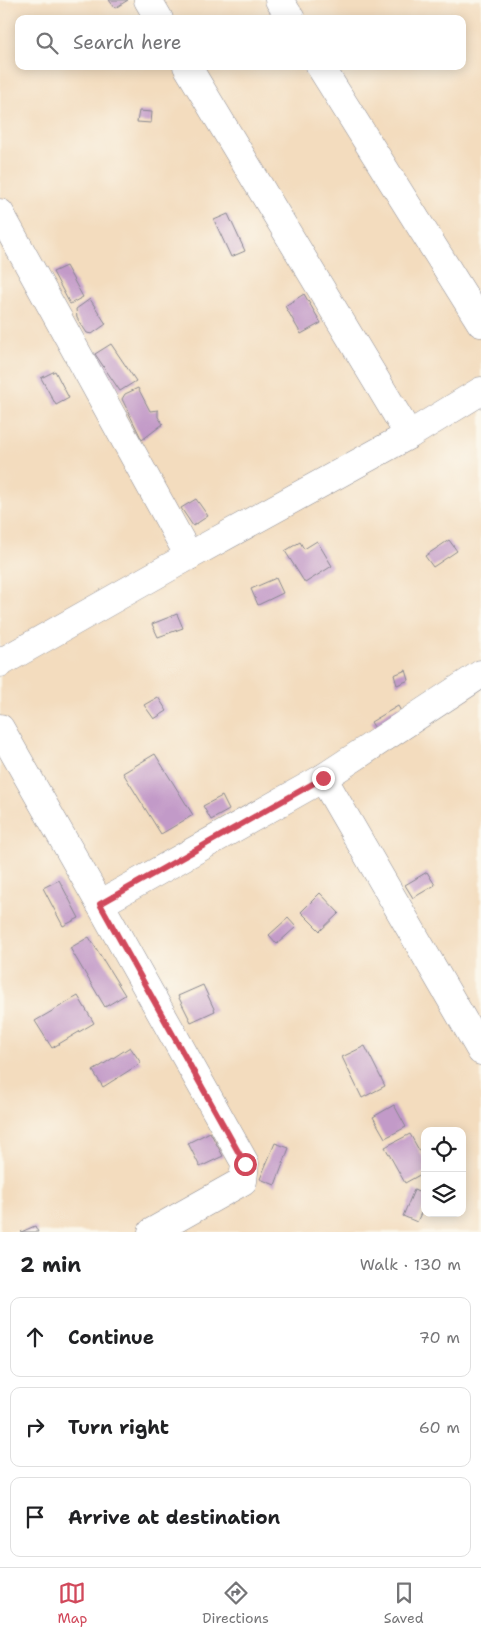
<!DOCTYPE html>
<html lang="en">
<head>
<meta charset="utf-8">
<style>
  body { margin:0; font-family:"Shantell Sans",sans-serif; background:#f6f6f6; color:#202124 }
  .controls { position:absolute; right:15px; bottom:15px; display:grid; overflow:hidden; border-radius:10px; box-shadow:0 2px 12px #0003 }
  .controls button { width:45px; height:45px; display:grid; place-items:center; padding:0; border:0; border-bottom:1px solid #e0e0e0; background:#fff; color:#202124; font:25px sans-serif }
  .stop { position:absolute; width:15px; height:15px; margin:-11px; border:4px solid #d1495b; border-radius:50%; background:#fff }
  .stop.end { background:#d1495b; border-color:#fff; box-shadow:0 1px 5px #0008 }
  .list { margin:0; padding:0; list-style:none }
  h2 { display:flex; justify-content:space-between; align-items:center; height:65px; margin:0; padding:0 20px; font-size:21px }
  h2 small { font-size:16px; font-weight:400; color:#757577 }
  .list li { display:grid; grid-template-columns:32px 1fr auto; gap:15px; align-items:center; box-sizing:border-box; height:80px; margin:0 10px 10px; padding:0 10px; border:1px solid #e0e0e0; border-radius:10px }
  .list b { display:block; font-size:19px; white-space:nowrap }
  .list em { font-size:16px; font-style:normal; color:#757577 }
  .icon { flex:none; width:28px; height:28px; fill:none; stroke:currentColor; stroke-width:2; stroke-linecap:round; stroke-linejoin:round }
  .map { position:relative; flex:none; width:481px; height:1232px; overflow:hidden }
  .search { position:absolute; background:#fff; box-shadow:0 2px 12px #0003; left:15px; right:15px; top:15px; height:55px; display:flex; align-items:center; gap:12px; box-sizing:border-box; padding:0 18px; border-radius:10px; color:#757577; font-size:19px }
  .sheet { height:335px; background:#fff }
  nav { display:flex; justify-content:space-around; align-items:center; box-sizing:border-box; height:70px; border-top:1px solid #e0e0e0; background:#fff; font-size:14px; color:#757577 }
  nav a { display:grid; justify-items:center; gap:2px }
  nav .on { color:#d1495b }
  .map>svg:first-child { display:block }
</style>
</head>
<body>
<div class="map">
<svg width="481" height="1232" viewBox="0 0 481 1232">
  <rect width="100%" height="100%" fill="#fbf7ec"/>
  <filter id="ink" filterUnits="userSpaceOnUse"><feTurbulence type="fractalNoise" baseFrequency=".02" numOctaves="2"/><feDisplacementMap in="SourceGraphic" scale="10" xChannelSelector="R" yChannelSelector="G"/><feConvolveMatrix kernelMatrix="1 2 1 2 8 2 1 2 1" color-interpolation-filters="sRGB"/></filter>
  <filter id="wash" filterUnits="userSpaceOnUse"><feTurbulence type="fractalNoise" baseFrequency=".0096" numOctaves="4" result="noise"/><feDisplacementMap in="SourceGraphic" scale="20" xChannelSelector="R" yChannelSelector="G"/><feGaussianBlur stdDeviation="1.12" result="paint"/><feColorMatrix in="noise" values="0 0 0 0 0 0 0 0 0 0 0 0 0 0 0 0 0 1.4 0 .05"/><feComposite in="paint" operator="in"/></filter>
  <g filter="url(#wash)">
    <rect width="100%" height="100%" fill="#f3dcbe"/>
    <g id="blocks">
      <g fill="#c29ac8">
        <polygon points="109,0 128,0 115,8"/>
        <polygon points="139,111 152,112 151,123 137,122"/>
        <polygon points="228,214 245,251 231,257 214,220"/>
        <polygon points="66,266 83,297 70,304 53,272"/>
        <polygon points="304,294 321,323 301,334 285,306"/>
        <polygon points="90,299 106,324 92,334 87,333 77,318 76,309"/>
        <polygon points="111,344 136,381 120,391 95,354"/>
        <polygon points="55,371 69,398 56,405 41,378"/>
        <polygon points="138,388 150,411 158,410 158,417 163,424 142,440 122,399 125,394"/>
        <polygon points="196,499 208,516 193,526 181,508"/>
        <polygon points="449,540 457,551 433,567 425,556"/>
        <polygon points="317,541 332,566 305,583 285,551 300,542 304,549"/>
        <polygon points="276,578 283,593 258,605 251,589"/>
        <polygon points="177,614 183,628 158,637 152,624"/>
        <polygon points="406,670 409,680 397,685 394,675"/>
        <polygon points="158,697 167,711 154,719 144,705"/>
        <polygon points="398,706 406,720 380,736 371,722"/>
        <polygon points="155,754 193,815 161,834 123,773"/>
        <polygon points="222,796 229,810 211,820 203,806"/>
        <polygon points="427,872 435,885 413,898 405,885"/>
        <polygon points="59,880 79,918 63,926 43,888"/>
        <polygon points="320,893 339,913 320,931 301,912"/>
        <polygon points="288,918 296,927 277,944 269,935"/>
        <polygon points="89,937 125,995 105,1007 70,948"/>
        <polygon points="203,985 215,1011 191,1022 178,996"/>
        <polygon points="78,996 94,1023 52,1048 35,1021"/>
        <polygon points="365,1046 385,1086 362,1098 342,1057"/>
        <polygon points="130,1047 141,1063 103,1087 93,1071"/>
        <polygon points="394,1105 406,1127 385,1138 373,1117"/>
        <polygon points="210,1132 223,1156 200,1167 188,1143"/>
        <polygon points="410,1134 425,1161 425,1172 405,1183 385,1147"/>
        <polygon points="275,1143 289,1148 275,1185 260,1179"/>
        <polygon points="414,1190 425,1195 425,1204 417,1222 403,1216"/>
        <polygon points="35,1226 38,1232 21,1232"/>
      </g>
    </g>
  </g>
  <g filter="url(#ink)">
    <use href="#blocks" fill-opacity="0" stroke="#87868e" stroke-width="1"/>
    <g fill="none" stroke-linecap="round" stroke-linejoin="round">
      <defs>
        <g id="minor">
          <polyline points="148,0 159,19"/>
          <polyline points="279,0 291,19"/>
          <polyline points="187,66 409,435"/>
          <polyline points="320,66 481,323"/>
          <polyline points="0,213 189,556"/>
          <polyline points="0,663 189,556 409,435 481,391"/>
          <polyline points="0,728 100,904 323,778 481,674"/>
          <polyline points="323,778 481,1051"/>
          <polyline points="100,904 245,1163 243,1181 152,1232"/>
        </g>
      </defs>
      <use href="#minor" stroke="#87868e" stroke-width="29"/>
      <use href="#minor" stroke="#fff" stroke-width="28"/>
    </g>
  </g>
  <g fill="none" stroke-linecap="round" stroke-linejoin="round" filter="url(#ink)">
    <polyline stroke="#d1495b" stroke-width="6" points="245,1164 100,904 323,778"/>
  </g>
</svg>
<div class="controls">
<button><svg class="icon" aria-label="locate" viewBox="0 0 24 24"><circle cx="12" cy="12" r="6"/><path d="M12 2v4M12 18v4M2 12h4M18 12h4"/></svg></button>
<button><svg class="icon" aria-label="layers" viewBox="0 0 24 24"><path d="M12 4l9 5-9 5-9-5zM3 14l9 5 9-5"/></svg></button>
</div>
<div class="stop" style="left:245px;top:1164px"></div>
<div class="stop end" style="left:323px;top:778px"></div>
<div class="search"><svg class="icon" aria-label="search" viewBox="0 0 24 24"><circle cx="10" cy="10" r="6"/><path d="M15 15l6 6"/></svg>Search here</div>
</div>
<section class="sheet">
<h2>2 min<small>Walk · 130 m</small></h2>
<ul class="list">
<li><svg class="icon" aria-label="ahead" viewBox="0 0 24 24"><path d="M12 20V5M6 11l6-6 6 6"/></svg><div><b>Continue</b></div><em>70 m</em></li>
<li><svg class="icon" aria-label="right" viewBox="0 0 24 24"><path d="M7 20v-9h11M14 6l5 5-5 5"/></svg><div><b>Turn right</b></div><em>60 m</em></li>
<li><svg class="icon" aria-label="arrive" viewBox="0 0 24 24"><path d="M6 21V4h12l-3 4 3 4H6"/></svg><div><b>Arrive at destination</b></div></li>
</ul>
</section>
<nav>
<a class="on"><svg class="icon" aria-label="map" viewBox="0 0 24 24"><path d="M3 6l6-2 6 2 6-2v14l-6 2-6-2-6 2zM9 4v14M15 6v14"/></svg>Map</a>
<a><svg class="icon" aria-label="directions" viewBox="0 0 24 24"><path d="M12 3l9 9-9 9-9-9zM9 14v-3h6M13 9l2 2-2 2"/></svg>Directions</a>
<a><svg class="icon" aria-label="saved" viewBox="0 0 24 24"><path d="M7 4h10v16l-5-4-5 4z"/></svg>Saved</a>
</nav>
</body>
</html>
